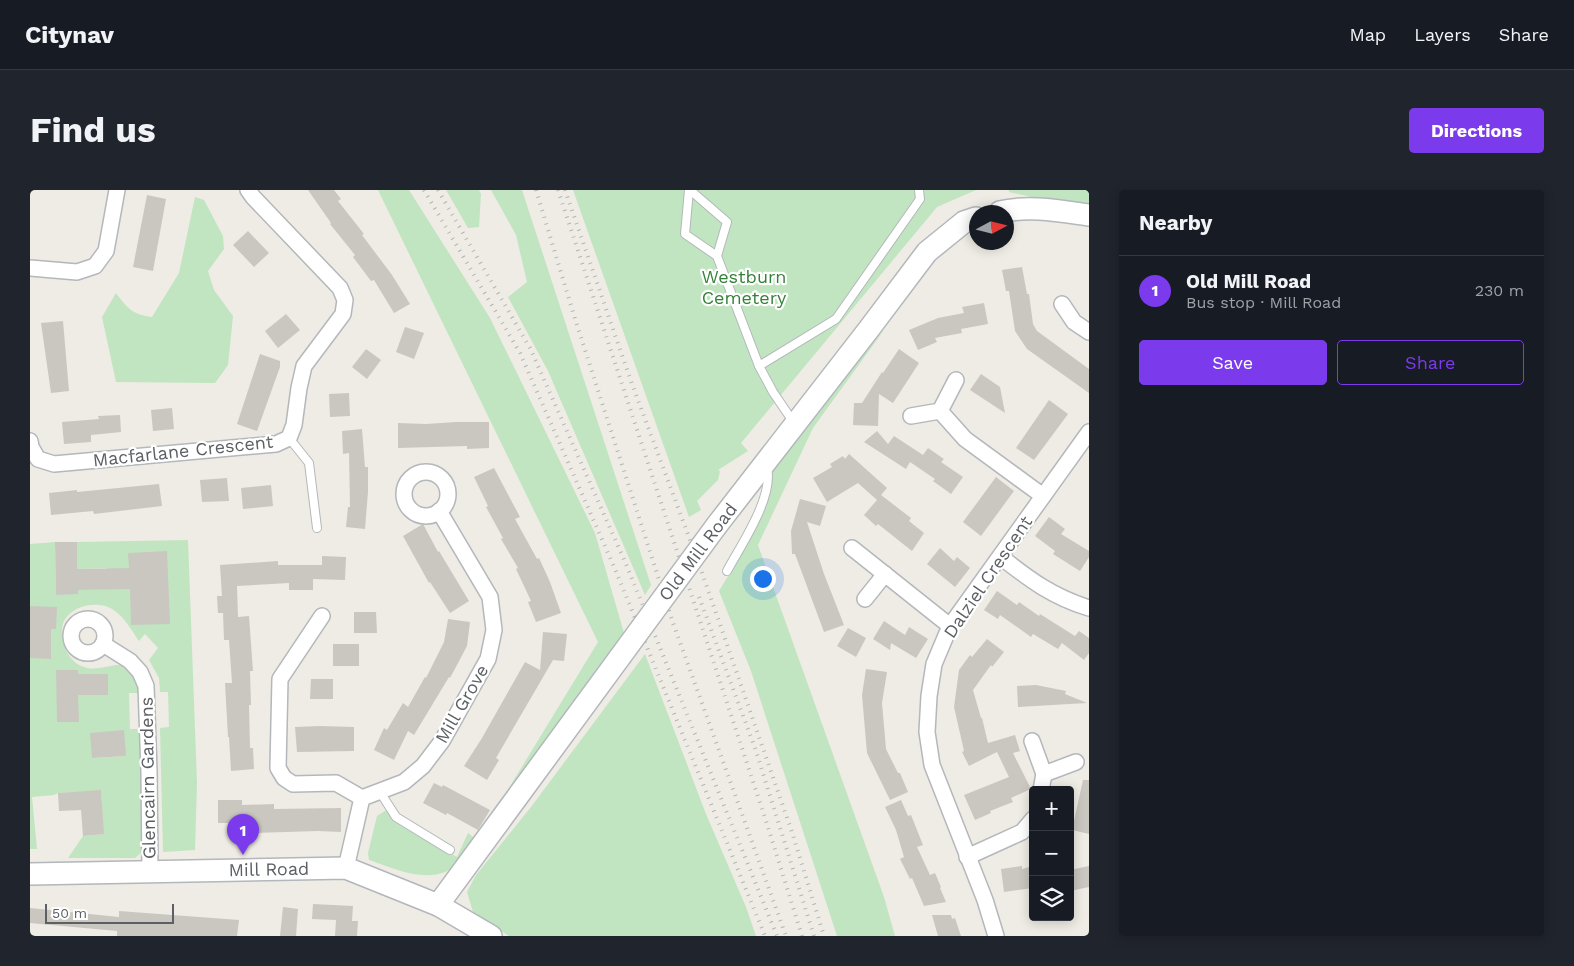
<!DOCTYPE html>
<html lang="en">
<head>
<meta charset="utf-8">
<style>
  body { margin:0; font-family:"Work Sans",sans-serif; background:#20242c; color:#f1f3f6 }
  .controls { position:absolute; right:15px; bottom:15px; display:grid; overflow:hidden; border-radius:5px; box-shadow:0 2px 12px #0003 }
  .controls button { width:45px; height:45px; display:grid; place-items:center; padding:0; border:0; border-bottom:1px solid #363941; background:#171b24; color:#f1f3f6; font:25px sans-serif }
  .compass { position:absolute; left:939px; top:15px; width:45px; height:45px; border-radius:50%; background:#171b24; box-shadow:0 2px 12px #0003; rotate:83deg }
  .scale { position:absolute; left:15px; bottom:12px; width:129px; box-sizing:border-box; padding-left:5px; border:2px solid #5c6064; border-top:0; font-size:14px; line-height:18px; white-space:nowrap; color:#5c6064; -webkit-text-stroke:4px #fff; paint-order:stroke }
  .you { position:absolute; left:732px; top:388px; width:18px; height:18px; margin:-12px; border:4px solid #fff; border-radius:50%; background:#1a73e8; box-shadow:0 0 0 8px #1a73e833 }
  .badge { display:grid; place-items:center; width:32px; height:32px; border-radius:50%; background:#7c3aed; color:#fff; font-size:16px; font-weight:700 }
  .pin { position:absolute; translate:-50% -41px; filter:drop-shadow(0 1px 2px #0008) }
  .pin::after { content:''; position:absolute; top:26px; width:18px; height:15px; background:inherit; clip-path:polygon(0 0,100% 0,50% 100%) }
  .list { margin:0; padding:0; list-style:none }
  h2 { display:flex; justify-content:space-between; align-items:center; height:65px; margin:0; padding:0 20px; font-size:21px }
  h2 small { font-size:16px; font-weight:400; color:#9ea1a6 }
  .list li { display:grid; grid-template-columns:32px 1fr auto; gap:15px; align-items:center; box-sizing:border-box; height:70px; padding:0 20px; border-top:1px solid #363941 }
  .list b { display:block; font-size:19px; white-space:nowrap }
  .list p { margin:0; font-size:16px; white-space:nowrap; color:#9ea1a6 }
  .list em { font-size:16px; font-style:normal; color:#9ea1a6 }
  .actions { display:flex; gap:10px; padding:15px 20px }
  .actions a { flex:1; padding:11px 0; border:1px solid #7c3aed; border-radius:5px; text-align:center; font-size:18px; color:#7c3aed }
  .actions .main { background:#7c3aed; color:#fff }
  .icon { flex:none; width:28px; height:28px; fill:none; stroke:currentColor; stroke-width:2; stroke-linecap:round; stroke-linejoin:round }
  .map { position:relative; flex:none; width:1059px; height:746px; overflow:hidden; border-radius:5px }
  header { display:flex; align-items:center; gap:30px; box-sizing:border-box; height:70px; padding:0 25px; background:#171b24; border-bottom:1px solid #363941 }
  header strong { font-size:24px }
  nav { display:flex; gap:28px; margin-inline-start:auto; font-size:18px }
  .intro { display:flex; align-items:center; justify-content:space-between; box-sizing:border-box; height:120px; padding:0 30px }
  h1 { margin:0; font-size:35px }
  .button { padding:12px 22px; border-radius:5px; background:#7c3aed; color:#fff; font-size:18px; font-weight:700 }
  main { display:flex; gap:30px; padding:0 30px }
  aside { flex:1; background:#171b24; border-radius:5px; box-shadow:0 2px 12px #0003 }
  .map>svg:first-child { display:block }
</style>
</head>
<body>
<header>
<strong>Citynav</strong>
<nav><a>Map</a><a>Layers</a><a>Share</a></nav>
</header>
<div class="intro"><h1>Find us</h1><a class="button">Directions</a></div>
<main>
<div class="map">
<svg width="1059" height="746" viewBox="0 0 1059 746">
  <rect width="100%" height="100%" fill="#eeece4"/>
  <g fill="#c1e5c1" fill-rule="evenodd">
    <polygon points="348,0 379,0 460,128 565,343 594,443 468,616 568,452"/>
    <polygon points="416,0 449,0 451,4 449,37 438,38"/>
    <polygon points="461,0 492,0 621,395 615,405 518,181 478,107 497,92 486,45"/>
    <polygon points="543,0 946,0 907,17 711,253 718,261 688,280 690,281 688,290 667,311 671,320 659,327"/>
    <polygon points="979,0 1059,0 1059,20 979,2"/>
    <path d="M165,7L174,10L193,46L194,59L178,81L184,100L203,126L198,175L185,193L86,192L72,127L86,103C97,118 103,125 122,127L149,83Z"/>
    <path d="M854,140L783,238L728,355L854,707L865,746H807L721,481L689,401C710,366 745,317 742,275L775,233Z"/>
    <path d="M158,350L167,593L165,660L133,662L130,538L139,537L138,502H130L129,488L119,470L128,458L115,444L109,451C102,441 95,428 85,421C71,410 43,414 34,431C31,438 32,444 33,450C34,459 39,467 46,473C66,487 84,469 102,477L111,503H99L100,539H112L113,657L112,662L105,668H38L53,646L73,644L71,601L28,603L24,605L2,607L7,659H0V354L25,352L26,404H47L48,400L77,399V378L47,379V352ZM61,543L95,566L63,568Z"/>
    <polygon points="615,464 676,624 716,717 726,746 479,746 443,722 437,702 446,685 501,617"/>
    <path d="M361,617L371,636L427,667L438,643L447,650C441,658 435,667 427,674C403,697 365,679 339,670L338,663L347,626Z"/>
  </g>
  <g fill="#cac7c1">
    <polygon points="278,0 304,0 311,9 308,11 334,44 332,45 362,85 380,114 364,123 344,90 341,91 323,67 325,65 300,34 301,33"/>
    <polygon points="117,5 136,9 123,81 103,77"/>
    <polygon points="218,41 239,63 224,77 203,55"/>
    <polygon points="992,77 997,104 999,104 1003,134 1007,141 1059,179 1059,203 997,159 985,141 979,101 976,101 972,80"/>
    <polygon points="954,113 958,134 931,139 932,143 905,148 907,152 888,160 879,140 908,128 934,123 932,117"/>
    <polygon points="256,124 270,140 248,158 235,141"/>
    <polygon points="33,131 39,201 21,203 11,133"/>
    <polygon points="375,137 394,143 384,169 366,162"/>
    <polygon points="336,159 351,170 337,189 322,177"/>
    <polygon points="869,159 889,173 863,213 849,204 848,236 823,235 824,213 832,213 852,182 853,183"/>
    <polygon points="230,164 250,171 250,177 227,241 207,234"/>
    <polygon points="951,184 970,197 975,223 940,200"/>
    <polygon points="319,203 320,226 300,227 299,204"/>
    <polygon points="1019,210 1038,224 1004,270 986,258"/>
    <polygon points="142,218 144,239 123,241 121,220"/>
    <polygon points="90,225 91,242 61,245 61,252 34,254 32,232 69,229 68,226"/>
    <polygon points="426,232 459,232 459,258 437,259 437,256 368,258 368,233 396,234"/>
    <polygon points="332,239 335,277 338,277 338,302 335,339 316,337 318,317 320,317 319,263 313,264 312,241"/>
    <polygon points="847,241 858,254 864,246 893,265 898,258 914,269 911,272 933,287 921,304 903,291 905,289 880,272 876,279 834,252"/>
    <polygon points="819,264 857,298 851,305 881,328 879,331 894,343 882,361 848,334 846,336 834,325 847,310 828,293 797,312 783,288 802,277 800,274 813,266 815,269"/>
    <polygon points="464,278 490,327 485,329 507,369 509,368 520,392 531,423 506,432 498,412 501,411 486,379 488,378 471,349 473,348 456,317 458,316 444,287"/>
    <polygon points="966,287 984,301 951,346 933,332"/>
    <polygon points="197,288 199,311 172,312 170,290"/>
    <polygon points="129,294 132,316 64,324 63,321 21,325 19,303 47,300 47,302"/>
    <polygon points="241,295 243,316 213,319 211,298"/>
    <polygon points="770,309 796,316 790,336 777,332 794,384 814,435 794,442 765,364 762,364 761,341"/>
    <polygon points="1019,327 1035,339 1031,344 1059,361 1059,367 1050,381 1023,364 1025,361 1005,346"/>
    <polygon points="393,334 408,362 409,361 439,411 420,423 400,392 399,393 373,346"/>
    <polygon points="25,352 47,352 47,379 99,378 98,363 137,361 140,434 101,435 100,399 48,400 48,404 26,405"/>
    <polygon points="910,358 924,371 927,367 940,378 925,397 897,374"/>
    <polygon points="292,366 316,367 315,390 283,389 283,400 259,400 259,393 207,396 208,427 219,426 223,481 220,481 221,515 219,515 220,558 223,558 224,579 201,581 199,547 198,547 195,493 202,493 199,450 194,450 193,423 188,423 187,406 192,406 190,375 248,371 248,375 292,375"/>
    <polygon points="967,401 987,415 989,412 1009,426 1010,424 1045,446 1049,441 1059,448 1059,463 1054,470 1032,453 1028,459 1003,444 1001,447 970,425 968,429 954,420"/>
    <polygon points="0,416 27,417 26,439 21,439 21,469 0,468"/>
    <polygon points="324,422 346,422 347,443 324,443"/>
    <polygon points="418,429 440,432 437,456 420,488 419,487 384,545 378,541 364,570 344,560 354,538 357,540 373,513 378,517 395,487 396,488 414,452"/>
    <polygon points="854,431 875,445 879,437 898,449 886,468 861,453 860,460 843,449"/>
    <polygon points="818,438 836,448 826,467 807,456"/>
    <polygon points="513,442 537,444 534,471 523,470 466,568 469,570 457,590 434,576 452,548 495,472 510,480"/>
    <polygon points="957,449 974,462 962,477 961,475 943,500 951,528 952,528 958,553 985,545 990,561 983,563 1001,599 981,608 983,612 960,621 961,623 945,630 934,605 979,587 967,562 939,576 932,562 934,561 924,517 929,480 940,465 942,467"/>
    <rect x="303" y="454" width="26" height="22"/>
    <polygon points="836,479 857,482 852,513 856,559 868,583 870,583 878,602 860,610 837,563 832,505"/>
    <polygon points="26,480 48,480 48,484 78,484 78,505 48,505 49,532 27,532"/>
    <polygon points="281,489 303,489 303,509 280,509"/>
    <polygon points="1006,495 1036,501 1035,504 1057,513 988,517 987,496"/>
    <polygon points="290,536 324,537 324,561 267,562 265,537"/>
    <polygon points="94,540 96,566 62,568 60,543"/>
    <polygon points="1053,590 1059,590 1059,644 1042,640"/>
    <polygon points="404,593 412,597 413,595 460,620 448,640 417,623 416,625 393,613"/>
    <polygon points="71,600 74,644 53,646 51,620 29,621 28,603"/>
    <polygon points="188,610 212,610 212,615 244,614 244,619 311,618 311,642 288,641 221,643 221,633 188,633"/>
    <polygon points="871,610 878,626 881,625 893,655 887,657 900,685 905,683 911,697 910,698 916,712 894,716 882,688 880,689 870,669 874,667 866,640 855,617"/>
    <polygon points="992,676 992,679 1003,676 1003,698 974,702 971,679"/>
    <polygon points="1059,676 1059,697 1040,701 1040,680"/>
    <polygon points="283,714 323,716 322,731 328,731 327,746 305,746 306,730 282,729"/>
    <polygon points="253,717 268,719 266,746 250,746"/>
    <polygon points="0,718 89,727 89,721 209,730 207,746 87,746 87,741 0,733"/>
    <polygon points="902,725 921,725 922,729 925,728 931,746 908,746"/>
  </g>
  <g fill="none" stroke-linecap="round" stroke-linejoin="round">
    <defs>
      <g id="lane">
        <polyline points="659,0 655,44 687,66 729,176"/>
        <polyline points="660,0 697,32 687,66"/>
        <polyline points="764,233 743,202 729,176 806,129 890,9 889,0"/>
        <polyline points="259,248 279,273 287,338"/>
        <path d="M697,381C711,355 744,307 737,278"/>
        <polyline points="350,602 366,627 420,660"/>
      </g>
      <g id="street">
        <polyline points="0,78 47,82 65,76 76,61 87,0"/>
        <polyline points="1032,114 1044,132 1059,142"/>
        <polyline points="910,221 935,249 1013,306"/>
        <polyline points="881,226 910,221 926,190"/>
        <polyline points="0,251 1,257 8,269 24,274 246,254 259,248 264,235 269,198 274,176 313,124 315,110 310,98 223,7 218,0"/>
        <circle cx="396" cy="304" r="22"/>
        <polyline points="822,358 920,436"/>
        <path d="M971,367C1000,390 1023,407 1059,418"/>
        <polyline points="835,409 855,384"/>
        <polyline points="292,426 250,489 248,578 254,588 263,594 306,593 332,608"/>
        <circle cx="58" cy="446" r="17"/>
        <polyline points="73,454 100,471 110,482 116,496 119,581 120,682"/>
        <polyline points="1002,551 1014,584 1046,572"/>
        <polyline points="1011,600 1014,584"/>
        <polyline points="937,667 992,642 1003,629"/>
        <polyline points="316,678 332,608 374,592 393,576 412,551 458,469 464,440 460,407 409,321"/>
        <polyline points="966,746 955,710 902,575 897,542 899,506 904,474 920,436 1059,242"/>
      </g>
      <g id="secondary">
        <path d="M970,22C998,15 1030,21 1059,25"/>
        <polyline points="687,335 839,139 897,62 934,32 946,28"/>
        <path id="s1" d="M0,684L316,678L408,715L461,746"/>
        <polyline points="408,715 590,467"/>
      </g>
    </defs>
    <use href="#lane" stroke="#b4b7bb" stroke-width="10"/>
    <use href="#street" stroke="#b4b7bb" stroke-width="18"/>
    <use href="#secondary" stroke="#b3b7bb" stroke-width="24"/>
    <use href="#lane" stroke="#fff" stroke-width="8"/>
    <use href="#street" stroke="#fff" stroke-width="15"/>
    <use href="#secondary" stroke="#fff" stroke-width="21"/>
    <g stroke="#b3b4b4" stroke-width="4" stroke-dasharray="1 6" stroke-linecap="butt">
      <polyline points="394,0 490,163 585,379 735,746"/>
      <polyline points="408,0 500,158 596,374 747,746"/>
      <polyline points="506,0 546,132 643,433 756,746"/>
      <polyline points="528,0 737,634 772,746"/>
      <polyline points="535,0 602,194 669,374 762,642 794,746"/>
      <polyline points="669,407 725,558 784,746"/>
    </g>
    <defs>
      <polyline id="secondary-bridge" points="590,467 687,335"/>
    </defs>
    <use href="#secondary-bridge" stroke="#b3b7bb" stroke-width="24" stroke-linecap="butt"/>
    <use href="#secondary-bridge" stroke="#fff" stroke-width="21"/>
  </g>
  <g text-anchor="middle" stroke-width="4.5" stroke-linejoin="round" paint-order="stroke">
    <g font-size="18" fill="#36813a" stroke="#fff">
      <text x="714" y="93">Westburn<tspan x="714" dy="21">Cemetery</tspan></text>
    </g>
    <g font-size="18" fill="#5c6064" stroke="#fff">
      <text transform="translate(153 261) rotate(-6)" y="6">Macfarlane Crescent</text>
      <text transform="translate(668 362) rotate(-53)" y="6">Old Mill Road</text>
      <text transform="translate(958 387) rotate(-56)" y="6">Dalziel Crescent</text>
      <text transform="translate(432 514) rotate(-60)" y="6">Mill Grove</text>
      <text transform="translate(118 588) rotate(-91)" y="6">Glencairn Gardens</text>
      <text dy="6" stroke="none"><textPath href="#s1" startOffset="239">Mill Road</textPath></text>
    </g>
  </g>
</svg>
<div class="controls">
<button>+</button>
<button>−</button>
<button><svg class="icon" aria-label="layers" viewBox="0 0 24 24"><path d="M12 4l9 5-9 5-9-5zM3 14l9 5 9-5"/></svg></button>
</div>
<svg class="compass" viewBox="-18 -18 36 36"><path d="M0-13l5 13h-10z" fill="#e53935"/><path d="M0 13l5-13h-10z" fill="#9ea1a6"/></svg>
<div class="scale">50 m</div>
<div class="you"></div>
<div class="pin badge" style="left:213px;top:665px">1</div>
</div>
<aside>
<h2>Nearby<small></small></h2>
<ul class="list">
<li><span class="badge">1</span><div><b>Old Mill Road</b><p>Bus stop · Mill Road</p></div><em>230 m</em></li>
</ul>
<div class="actions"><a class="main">Save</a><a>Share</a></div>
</aside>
</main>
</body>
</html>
